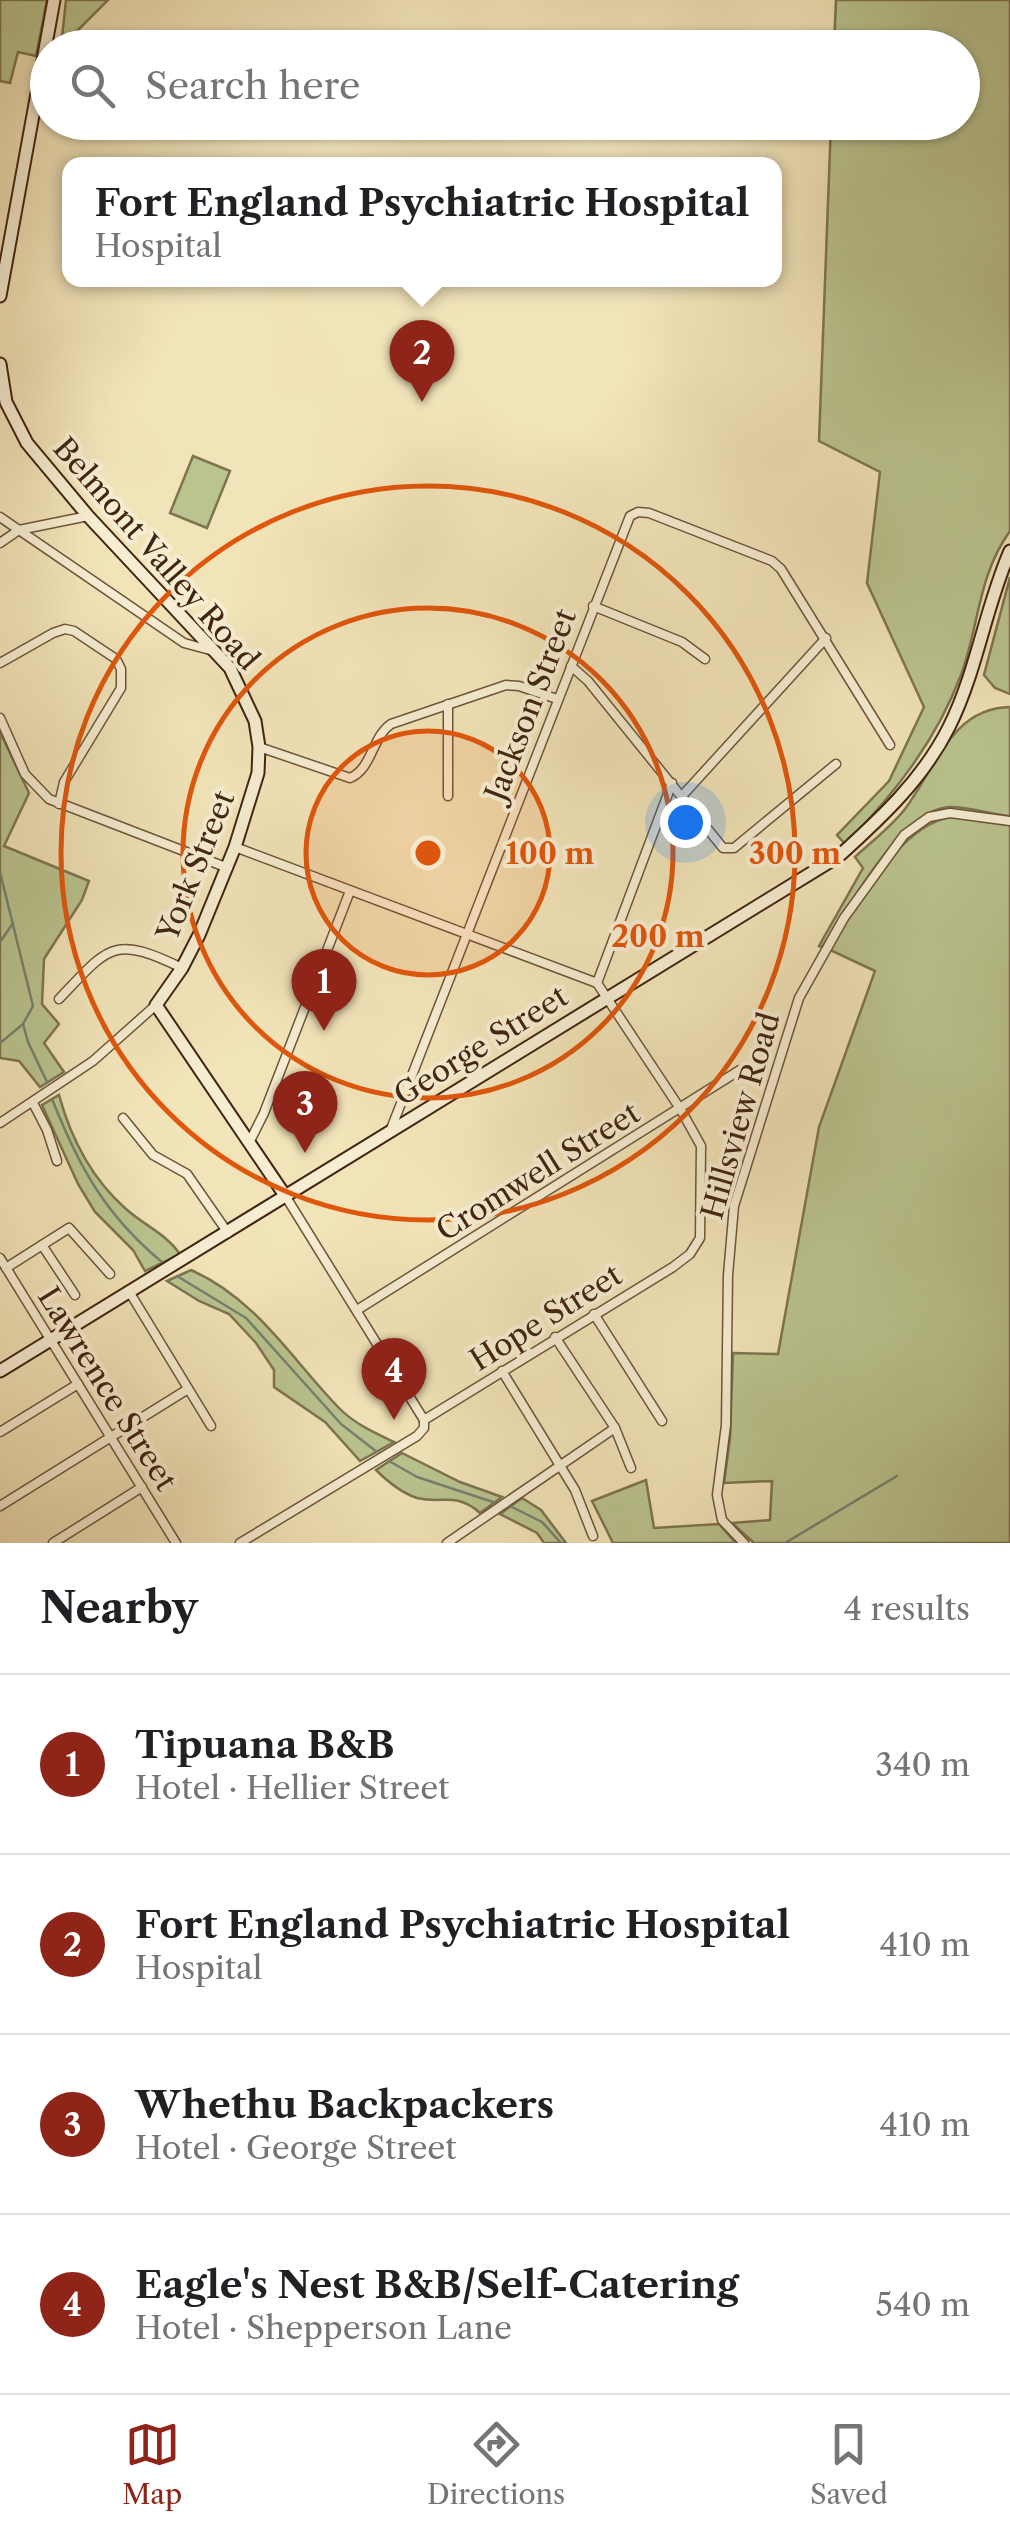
<!DOCTYPE html>
<html lang="en">
<head>
<meta charset="utf-8">
<style>
  body { margin:0; font-family:"Libre Caslon Text",serif; background:#f6f6f6; color:#202124 }
  .you { position:absolute; left:685px; top:822px; width:35px; height:35px; margin:-25px; border:8px solid #fff; border-radius:50%; background:#1a73e8; box-shadow:0 0 0 15px #1a73e833 }
  .badge { display:grid; place-items:center; width:65px; height:65px; border-radius:50%; background:#8f2418; color:#fff; font-size:32px; font-weight:700 }
  .pin { position:absolute; translate:-50% -82px; filter:drop-shadow(0 2px 5px #0008) }
  .pin::after { content:''; position:absolute; top:52px; width:35px; height:30px; background:inherit; clip-path:polygon(0 0,100% 0,50% 100%) }
  .popup { position:absolute; left:62px; top:157px; width:720px; height:130px; box-sizing:border-box; display:grid; place-content:center; border-radius:20px; background:#fff; filter:drop-shadow(0 2px 8px #0005); font-size:32px; white-space:nowrap; color:#757577 }
  .popup b { font-size:38px; color:#202124 }
  .popup::after { content:''; position:absolute; left:50%; top:100%; margin-left:-20px; border:20px solid transparent; border-top-color:#fff }
  .list { margin:0; padding:0; list-style:none }
  h2 { display:flex; justify-content:space-between; align-items:center; height:130px; margin:0; padding:0 40px; font-size:42px }
  h2 small { font-size:32px; font-weight:400; color:#757577 }
  .list li { display:grid; grid-template-columns:65px 1fr auto; gap:30px; align-items:center; box-sizing:border-box; height:180px; padding:0 40px; border-top:2px solid #e0e0e0 }
  .list b { display:block; font-size:38px; white-space:nowrap }
  .list p { margin:0; font-size:32px; white-space:nowrap; color:#757577 }
  .list em { font-size:32px; font-style:normal; color:#757577 }
  .icon { flex:none; width:55px; height:55px; fill:none; stroke:currentColor; stroke-width:2; stroke-linecap:round; stroke-linejoin:round }
  .map { position:relative; flex:none; width:1010px; height:1543px; overflow:hidden }
  .search { position:absolute; background:#fff; box-shadow:0 2px 8px #0004; left:30px; right:30px; top:30px; height:110px; display:flex; align-items:center; gap:25px; box-sizing:border-box; padding:0 35px; border-radius:55px; color:#757577; font-size:38px }
  .sheet { height:850px; background:#fff }
  nav { display:flex; justify-content:space-around; align-items:center; box-sizing:border-box; height:140px; border-top:2px solid #e0e0e0; background:#fff; font-size:28px; color:#757577 }
  nav a { display:grid; justify-items:center; gap:5px }
  nav .on { color:#8f2418 }
  .map>svg:first-child { display:block }
</style>
</head>
<body>
<div class="map">
<svg width="1010" height="1543" viewBox="0 0 1010 1543">
  <rect width="100%" height="100%" fill="#f2e4b9"/>
  <filter id="stains"><feTurbulence type="fractalNoise" baseFrequency=".002" numOctaves="4"/><feColorMatrix values="0 0 0 0 .2 0 0 0 0 .09 0 0 0 0 .02 0 0 0 .5 -.17"/></filter>
  <radialGradient id="worn" r=".72"><stop offset=".6" stop-color="#630" stop-opacity="0"/><stop offset="1" stop-color="#630" stop-opacity=".3"/></radialGradient>
  <g fill="#bac48f" stroke="#7e7450" stroke-width="2.5">
    <polygon points="0,0 47,0 36,56 18,52 10,83 0,81"/>
    <polygon points="66,0 108,0 61,47"/>
    <path d="M836,0H1010V531C978,575 979,626 961,675C936,741 894,795 845,844L837,835L889,781L924,707L867,583L880,472L819,441L831,123L962,122V48L834,47Z"/>
    <polygon points="193,456 230,471 207,528 170,513"/>
    <polygon points="1010,577 1010,694 995,688 984,675"/>
    <path d="M1010,707V816C990,815 969,806 949,807C900,810 848,910 822,947L819,946L863,868L855,857C871,842 891,827 905,809C936,768 951,708 1010,707Z"/>
    <polygon points="0,732 29,793 4,846 89,881 82,900 44,959 42,1004 59,1024 44,1043 64,1072 40,1087 19,1061 0,1058"/>
    <path d="M951,817L1010,825V1543H754L732,1523L770,1520L772,1481L724,1483L730,1438L733,1353L778,1354L819,1127L875,971L828,949C857,908 898,825 951,817Z"/>
    <path d="M59,1095C71,1139 92,1179 126,1209C145,1226 165,1233 180,1254L145,1271L133,1250L95,1212L78,1184L42,1105Z"/>
    <path d="M191,1270C257,1299 292,1360 340,1409C355,1424 375,1433 394,1442L360,1461L325,1422L274,1387V1370L256,1343L229,1314L199,1301L167,1281Z"/>
    <path d="M402,1453L460,1482L502,1497L480,1513C457,1492 442,1504 417,1498C402,1493 387,1481 376,1470Z"/>
    <polygon points="646,1480 654,1528 719,1524 736,1543 613,1543 592,1501"/>
    <polygon points="522,1498 541,1510 566,1543 544,1543 537,1533 500,1514"/>
  </g>
  <g fill="none" stroke-linecap="round" stroke-linejoin="round">
    <g stroke="#77816f" stroke-width="2.5">
      <polyline points="0,872 33,1006 23,1024 0,1043"/>
      <polyline points="0,942 13,923"/>
      <polyline points="23,1024 28,1042 47,1082"/>
      <path d="M52,1099C79,1167 105,1215 163,1263"/>
      <polyline points="177,1276 246,1318 341,1424 377,1452"/>
      <polyline points="389,1461 417,1477 496,1503"/>
      <polyline points="510,1506 542,1522 561,1543"/>
      <polyline points="785,1543 897,1476"/>
    </g>
    <defs>
      <g id="street">
        <polyline points="0,517 184,643 210,650"/>
        <polyline points="0,543 19,530 88,516"/>
        <polyline points="593,606 682,642 705,659"/>
        <polyline points="0,663 53,633 65,629 74,631 116,659 121,669 121,688 64,782 59,804"/>
        <polyline points="571,666 588,681 723,848 734,848 836,764"/>
        <polyline points="0,718 25,774 49,799 228,868"/>
        <path d="M259,747L350,778C372,769 372,737 391,724L506,685L519,686L557,699"/>
        <polyline points="448,796 448,704"/>
        <polyline points="682,796 826,638"/>
        <polyline points="235,847 597,983"/>
        <polyline points="597,983 672,783"/>
        <path d="M59,999C109,947 112,934 182,968"/>
        <polyline points="33,1103 47,1130 57,1161"/>
        <polyline points="123,1118 153,1155 187,1174 228,1233"/>
        <polyline points="0,1123 93,1061 156,1005"/>
        <polyline points="391,1129 630,516 638,512 649,513 772,561 781,569 890,745"/>
        <polyline points="249,1143 264,1113 350,891"/>
        <polyline points="286,1197 424,1420"/>
        <polyline points="42,1245 75,1295"/>
        <polyline points="0,1258 176,1543"/>
        <polyline points="6,1268 69,1228 110,1274"/>
        <polyline points="130,1293 211,1426"/>
        <polyline points="357,1310 740,1070"/>
        <polyline points="594,1314 662,1421"/>
        <polyline points="555,1337 615,1428 631,1468"/>
        <polyline points="502,1371 575,1490 593,1536"/>
        <polyline points="424,1420 673,1267 690,1254 700,1238 701,1146 681,1110 597,983"/>
        <polyline points="0,1432 78,1384"/>
        <polyline points="0,1506 188,1389"/>
        <polyline points="53,1543 142,1487"/>
        <polyline points="240,1543 417,1436 424,1428 424,1420"/>
        <polyline points="447,1543 615,1428"/>
        <polyline points="744,1543 722,1520 717,1495 726,1425 728,1275 734,1206 799,998 844,918 878,871 904,835 929,817 950,813 1010,821"/>
      </g>
      <g id="secondary">
        <polyline points="0,296 54,0"/>
        <polyline points="0,364 6,402 27,443 88,516 230,668 255,721 259,747 258,773 235,847 199,935 182,968 156,1005 286,1197"/>
        <path d="M0,1371L839,856C882,817 923,779 949,727C977,671 985,608 1010,551"/>
      </g>
    </defs>
    <use href="#street" stroke="#6d553b" stroke-width="11"/>
    <use href="#secondary" stroke="#412511" stroke-width="15"/>
    <use href="#street" stroke="#f7edd2" stroke-width="8"/>
    <use href="#secondary" stroke="#f7edd2" stroke-width="11"/>
  </g>
  <circle cx="428" cy="853" r="122" fill="#e0560c" fill-opacity=".12"/>
  <g fill="none" stroke="#e0560c" stroke-width="5">
    <circle cx="428" cy="853" r="122"/>
    <circle cx="428" cy="853" r="245"/>
    <circle cx="428" cy="853" r="367"/>
  </g>
  <g text-anchor="middle" stroke-width="8" stroke-linejoin="round" paint-order="stroke">
    <g font-size="30" fill="#412511" stroke="#f7edd2">
      <text transform="translate(156 554) rotate(49)" y="10">Belmont Valley Road</text>
      <text transform="translate(531 705) rotate(-69)" y="10">Jackson Street</text>
      <text transform="translate(196 866) rotate(-68)" y="10">York Street</text>
      <text transform="translate(481 1046) rotate(-32)" y="10">George Street</text>
      <text transform="translate(741 1116) rotate(-74)" y="10">Hillsview Road</text>
      <text transform="translate(538 1172) rotate(-32)" y="10">Cromwell Street</text>
      <text transform="translate(546 1318) rotate(-32)" y="10">Hope Street</text>
      <text transform="translate(107 1389) rotate(58)" y="10">Lawrence Street</text>
    </g>
  </g>
  <circle cx="428" cy="853" r="15" fill="#e0560c" stroke="#f7edd2" stroke-width="5"/>
  <g font-size="30" text-anchor="middle" font-weight="bold" fill="#e0560c" stroke="#f7edd2" stroke-width="8" stroke-linejoin="round" paint-order="stroke">
    <text x="550" y="864">100 m</text>
    <text x="795" y="864">300 m</text>
    <text x="658" y="947">200 m</text>
  </g>
  <rect width="100%" height="100%" filter="url(#stains)"/>
  <rect width="100%" height="100%" fill="url(#worn)"/>
</svg>
<div class="you"></div>
<div class="pin badge" style="left:324px;top:1031px">1</div>
<div class="pin badge" style="left:422px;top:402px">2</div>
<div class="popup"><b>Fort England Psychiatric Hospital</b>Hospital</div>
<div class="pin badge" style="left:305px;top:1153px">3</div>
<div class="pin badge" style="left:394px;top:1420px">4</div>
<div class="search"><svg class="icon" aria-label="search" viewBox="0 0 24 24"><circle cx="10" cy="10" r="6"/><path d="M15 15l6 6"/></svg>Search here</div>
</div>
<section class="sheet">
<h2>Nearby<small>4 results</small></h2>
<ul class="list">
<li><span class="badge">1</span><div><b>Tipuana B&amp;B</b><p>Hotel · Hellier Street</p></div><em>340 m</em></li>
<li><span class="badge">2</span><div><b>Fort England Psychiatric Hospital</b><p>Hospital</p></div><em>410 m</em></li>
<li><span class="badge">3</span><div><b>Whethu Backpackers</b><p>Hotel · George Street</p></div><em>410 m</em></li>
<li><span class="badge">4</span><div><b>Eagle's Nest B&amp;B/Self-Catering</b><p>Hotel · Shepperson Lane</p></div><em>540 m</em></li>
</ul>
</section>
<nav>
<a class="on"><svg class="icon" aria-label="map" viewBox="0 0 24 24"><path d="M3 6l6-2 6 2 6-2v14l-6 2-6-2-6 2zM9 4v14M15 6v14"/></svg>Map</a>
<a><svg class="icon" aria-label="directions" viewBox="0 0 24 24"><path d="M12 3l9 9-9 9-9-9zM9 14v-3h6M13 9l2 2-2 2"/></svg>Directions</a>
<a><svg class="icon" aria-label="saved" viewBox="0 0 24 24"><path d="M7 4h10v16l-5-4-5 4z"/></svg>Saved</a>
</nav>
</body>
</html>
